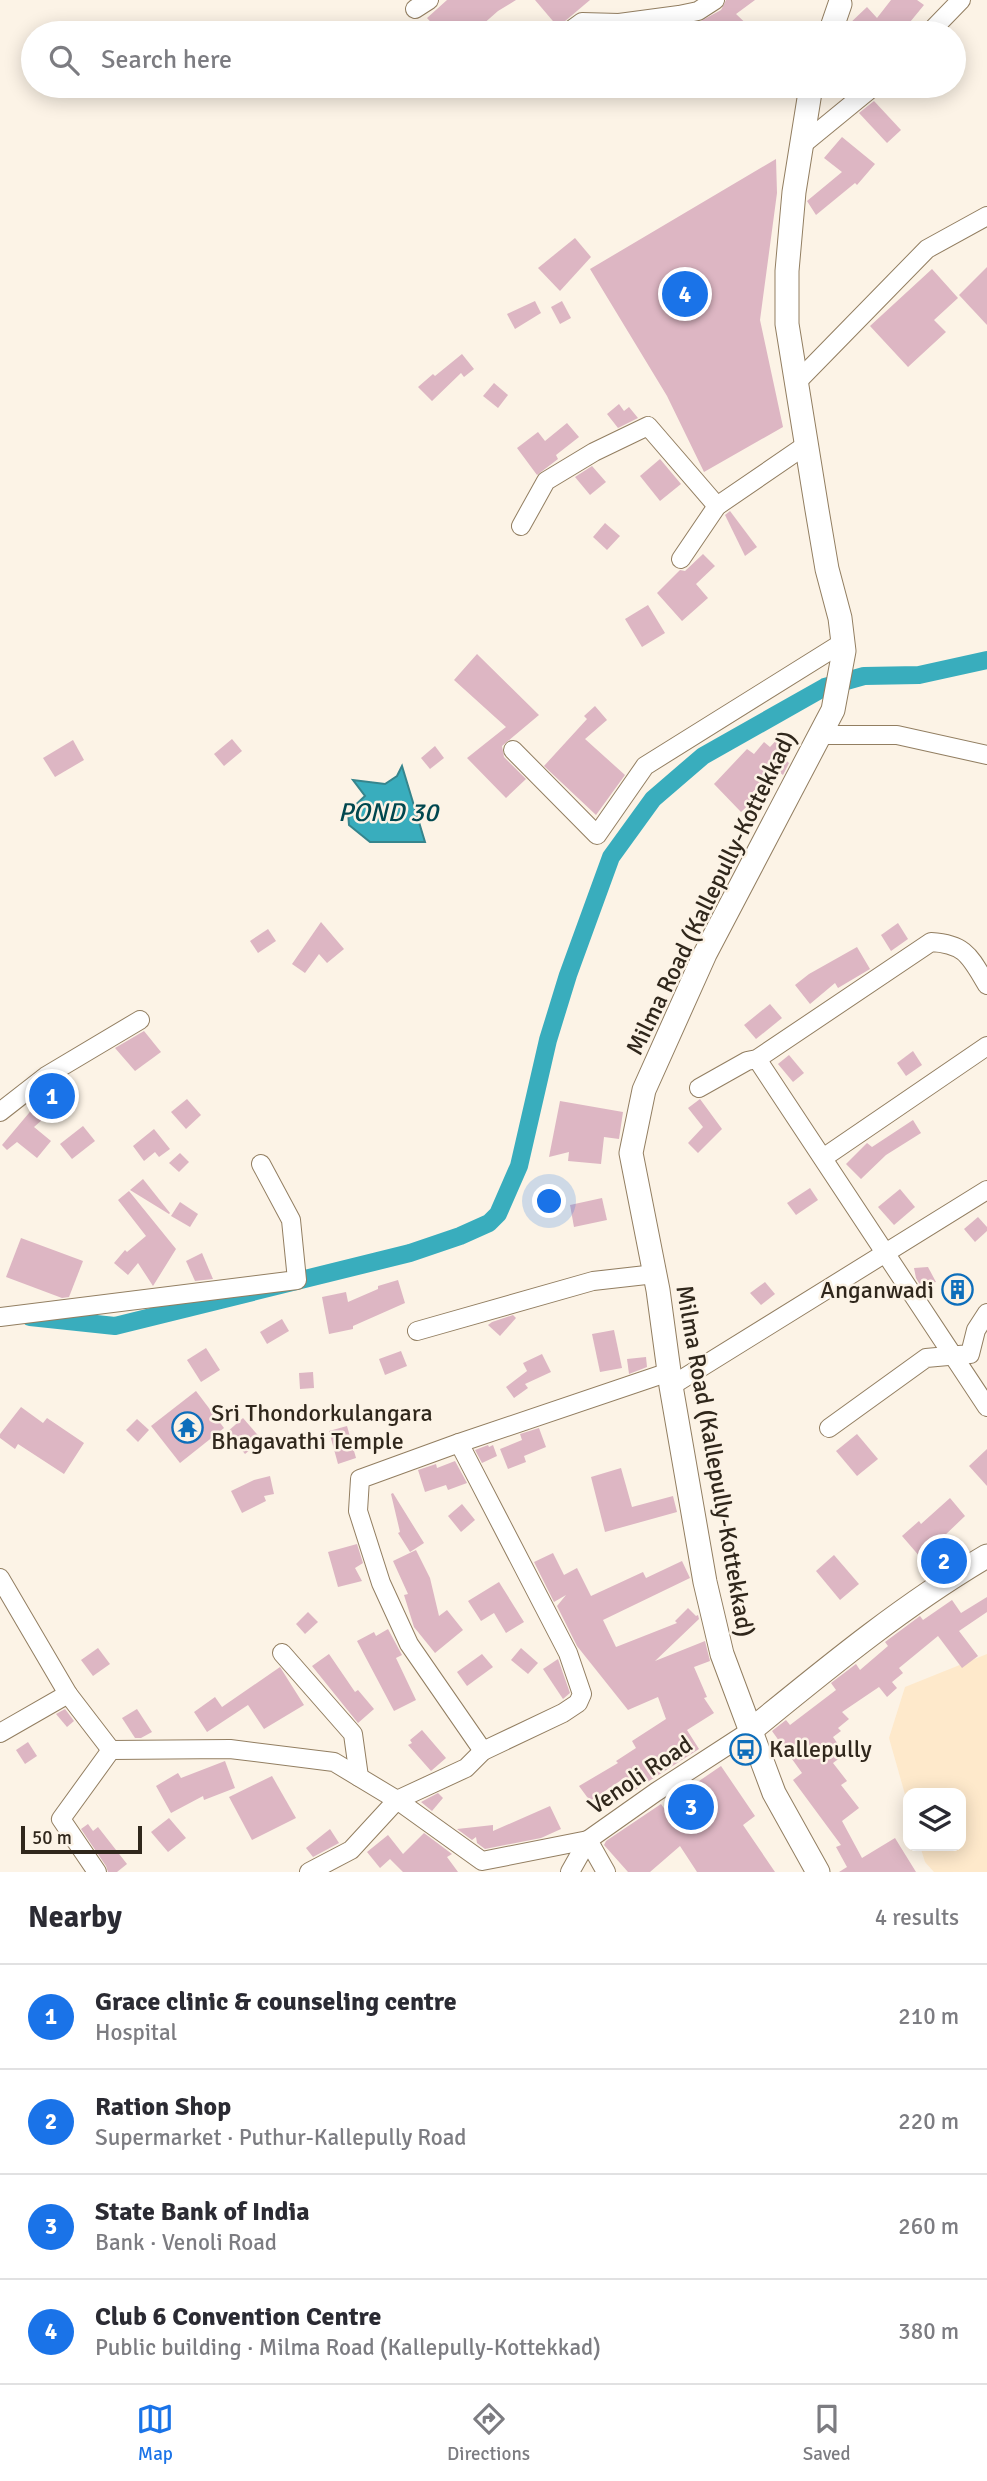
<!DOCTYPE html>
<html lang="en">
<head>
<meta charset="utf-8">
<style>
  body { margin:0; font-family:Signika,sans-serif; background:#f2f2f3; color:#2b2b33 }
  .controls { position:absolute; right:21px; bottom:21px; display:grid; overflow:hidden; border-radius:14px; box-shadow:0 4px 18px #0003 }
  .controls button { width:63px; height:63px; display:grid; place-items:center; padding:0; border:0; border-bottom:2px solid #e1e1e2; background:#fff; color:#2b2b33; font:35px sans-serif }
  .scale { position:absolute; left:21px; bottom:18px; width:121px; box-sizing:border-box; padding-left:7px; border:4px solid #30271c; border-top:0; font-size:19px; line-height:24px; white-space:nowrap; color:#30271c; -webkit-text-stroke:5px #fcf3e6; paint-order:stroke }
  .you { position:absolute; left:550px; top:1202px; width:24px; height:24px; margin:-18px; border:5px solid #fff; border-radius:50%; background:#1a73e8; box-shadow:0 0 0 10px #1a73e833 }
  .badge { display:grid; place-items:center; width:46px; height:46px; border-radius:50%; background:#1a73e8; color:#fff; font-size:23px; font-weight:700 }
  .pin { position:absolute; translate:-50% -50%; border:4px solid #fff; box-shadow:0 2px 7px #0006 }
  .list { margin:0; padding:0; list-style:none }
  h2 { display:flex; justify-content:space-between; align-items:center; height:91px; margin:0; padding:0 28px; font-size:30px }
  h2 small { font-size:23px; font-weight:400; color:#7c7c81 }
  .list li { display:grid; grid-template-columns:46px 1fr auto; gap:21px; align-items:center; box-sizing:border-box; height:105px; padding:0 28px; border-top:2px solid #e1e1e2 }
  .list b { display:block; font-size:26px; white-space:nowrap }
  .list p { margin:0; font-size:23px; white-space:nowrap; color:#7c7c81 }
  .list em { font-size:23px; font-style:normal; color:#7c7c81 }
  .icon { flex:none; width:38px; height:38px; fill:none; stroke:currentColor; stroke-width:2; stroke-linecap:round; stroke-linejoin:round }
  .map { position:relative; flex:none; width:987px; height:1872px; overflow:hidden }
  .search { position:absolute; background:#fff; box-shadow:0 4px 18px #0003; left:21px; right:21px; top:21px; height:77px; display:flex; align-items:center; gap:18px; box-sizing:border-box; padding:0 24px; border-radius:38px; color:#7c7c81; font-size:26px }
  .sheet { height:511px; background:#fff }
  nav { display:flex; justify-content:space-around; align-items:center; box-sizing:border-box; height:98px; border-top:2px solid #e1e1e2; background:#fff; font-size:19px; color:#7c7c81 }
  nav a { display:grid; justify-items:center; gap:4px }
  nav .on { color:#1a73e8 }
  .map>svg:first-child { display:block }
</style>
</head>
<body>
<div class="map">
<svg width="987" height="1872" viewBox="0 0 987 1872">
  <rect width="100%" height="100%" fill="#fcf3e6"/>
  <polygon fill="#fee9cb" points="987,1654 987,1872 934,1872 925,1862 920,1846 961,1846 961,1793 908,1793 908,1805 889,1738 905,1687"/>
  <polygon fill="#39adbd" stroke="#36858d" stroke-width="2" points="402,766 425,842 370,842 349,825 348,812 365,796 353,780 385,784 397,776"/>
  <g fill="none" stroke-linecap="round" stroke-linejoin="round">
    <polyline stroke="#39adbd" stroke-width="18" points="30,1317 115,1326 410,1253 460,1236 489,1223 498,1214 519,1166 548,1040 568,975 611,857 653,799 703,756 825,687 864,676 919,675 987,660"/>
  </g>
  <g fill="#ddb6c3">
    <polygon points="447,0 516,0 498,11 473,33 441,33 427,18"/>
    <polygon points="535,0 590,0 558,27"/>
    <polygon points="726,0 755,0 736,14 756,33 710,33 699,22 721,10"/>
    <polygon points="891,0 917,0 924,5 901,33 845,33 847,26 867,7 877,18"/>
    <polygon points="687,25 689,33 651,33 650,30"/>
    <polygon points="874,101 901,130 887,143 859,113"/>
    <polygon points="842,137 875,164 857,185 855,183 816,215 807,201 842,172 824,158"/>
    <polygon points="776,159 777,193 760,320 783,427 704,472 667,396 590,269"/>
    <polygon points="575,238 591,257 560,291 538,268"/>
    <polygon points="987,267 987,325 959,295"/>
    <polygon points="932,269 958,298 934,320 946,332 908,367 870,326"/>
    <polygon points="535,301 541,313 515,329 507,314"/>
    <polygon points="562,301 571,318 560,324 551,307"/>
    <polygon points="462,354 474,369 464,377 461,373 432,401 418,387 433,374 435,376"/>
    <polygon points="494,383 508,395 498,408 483,396"/>
    <polygon points="619,404 624,411 629,407 638,418 618,428 607,414"/>
    <polygon points="567,423 579,437 556,455 558,459 537,475 517,448 538,432 545,441"/>
    <polygon points="660,459 681,484 660,501 640,476"/>
    <polygon points="592,466 606,482 590,495 575,477"/>
    <polygon points="730,511 757,547 745,556 725,515"/>
    <polygon points="605,523 620,536 607,550 593,537"/>
    <polygon points="703,554 715,566 696,584 708,598 682,621 657,593 680,570 685,571"/>
    <polygon points="648,605 665,633 642,647 625,619"/>
    <polygon points="477,654 539,715 502,746 504,757 526,779 506,798 467,758 506,727 454,680"/>
    <polygon points="595,706 607,720 585,739 625,775 596,815 544,766 587,719 584,716"/>
    <polygon points="781,735 792,745 782,757 789,763 783,775 774,768 752,793 756,798 741,812 714,784 747,749 754,754 764,742 770,747"/>
    <polygon points="232,739 242,751 224,766 214,754"/>
    <polygon points="73,740 84,760 55,777 43,758"/>
    <polygon points="435,746 444,758 430,769 421,758"/>
    <polygon points="321,922 344,949 327,963 319,954 305,973 292,964"/>
    <polygon points="898,923 908,939 891,951 881,935"/>
    <polygon points="268,929 276,941 258,953 250,941"/>
    <polygon points="857,947 870,969 838,988 835,983 810,1004 795,985 809,974"/>
    <polygon points="770,1004 782,1018 756,1039 744,1025"/>
    <polygon points="144,1031 161,1052 135,1071 115,1048"/>
    <polygon points="913,1051 922,1065 906,1076 897,1063"/>
    <polygon points="789,1055 804,1073 793,1082 778,1064"/>
    <polygon points="57,1086 67,1098 34,1127 51,1141 37,1158 17,1142 7,1150 2,1145 34,1107 31,1103 49,1088 52,1091"/>
    <polygon points="187,1099 201,1115 186,1129 171,1112"/>
    <polygon points="700,1099 722,1129 698,1153 688,1143 703,1127 688,1108"/>
    <polygon points="560,1101 623,1112 619,1139 604,1137 601,1164 568,1161 569,1152 549,1157"/>
    <polygon points="913,1120 921,1133 886,1155 861,1179 846,1164 867,1143 872,1147"/>
    <polygon points="83,1126 95,1141 72,1159 60,1144"/>
    <polygon points="154,1129 170,1149 159,1157 155,1152 144,1161 133,1146"/>
    <polygon points="180,1153 189,1162 179,1172 169,1163"/>
    <polygon points="143,1179 170,1213 169,1214 130,1190"/>
    <polygon points="810,1188 818,1200 796,1215 787,1203"/>
    <polygon points="900,1189 915,1207 894,1225 878,1207"/>
    <polygon points="129,1191 176,1249 153,1286 138,1263 128,1275 114,1263 125,1250 127,1252 146,1236 118,1200"/>
    <polygon points="602,1198 607,1220 574,1227 570,1205"/>
    <polygon points="180,1202 198,1214 190,1227 171,1216"/>
    <polygon points="978,1217 987,1227 987,1231 975,1242 964,1229"/>
    <polygon points="21,1238 83,1261 69,1297 62,1298 6,1277"/>
    <polygon points="202,1253 213,1279 195,1281 186,1261"/>
    <polygon points="928,1267 936,1282 920,1285 916,1278 914,1268"/>
    <polygon points="961,1275 969,1284 954,1296 948,1284"/>
    <polygon points="398,1280 405,1303 353,1326 353,1329 329,1334 322,1297 346,1292 348,1302 378,1289 378,1286"/>
    <polygon points="765,1282 775,1294 761,1305 750,1293"/>
    <polygon points="513,1315 516,1318 500,1336 488,1325 492,1322"/>
    <polygon points="282,1319 289,1331 267,1344 260,1332"/>
    <polygon points="614,1330 622,1368 600,1372 592,1334"/>
    <polygon points="206,1348 220,1370 201,1382 187,1360"/>
    <polygon points="401,1351 407,1366 385,1375 379,1359"/>
    <polygon points="542,1354 551,1372 525,1384 528,1388 514,1398 506,1387 527,1371 523,1363"/>
    <polygon points="646,1357 647,1367 629,1374 627,1359"/>
    <polygon points="313,1372 314,1388 300,1389 299,1373"/>
    <polygon points="196,1391 224,1428 180,1463 151,1426"/>
    <polygon points="21,1407 43,1423 47,1418 84,1443 64,1474 18,1444 15,1449 0,1438 0,1434"/>
    <polygon points="243,1418 262,1440 245,1454 227,1432"/>
    <polygon points="137,1419 149,1430 138,1442 126,1430"/>
    <polygon points="347,1426 356,1458 338,1464 329,1431"/>
    <polygon points="539,1428 546,1447 524,1456 526,1462 508,1469 500,1449 522,1440 520,1434"/>
    <polygon points="857,1434 878,1459 857,1476 836,1451"/>
    <polygon points="488,1445 489,1447 493,1445 497,1456 482,1463 475,1450"/>
    <polygon points="987,1449 987,1486 969,1466"/>
    <polygon points="455,1461 467,1483 448,1490 446,1485 425,1492 418,1470 436,1464 437,1468"/>
    <polygon points="621,1468 632,1507 673,1496 677,1512 605,1532 591,1477"/>
    <polygon points="270,1476 274,1494 264,1496 266,1501 242,1513 231,1491 254,1480"/>
    <polygon points="393,1493 424,1543 410,1552 398,1533 400,1532 391,1494"/>
    <polygon points="950,1498 965,1516 921,1558 902,1536 919,1521 921,1524"/>
    <polygon points="462,1504 475,1520 461,1532 448,1516"/>
    <polygon points="357,1544 363,1563 355,1568 362,1581 338,1587 328,1552"/>
    <polygon points="416,1550 430,1578 439,1616 447,1610 463,1630 435,1653 414,1627 404,1595 408,1594 393,1561"/>
    <polygon points="553,1553 564,1575 577,1568 591,1596 643,1572 646,1578 682,1561 690,1578 603,1620 616,1647 677,1623 675,1621 688,1608 696,1616 698,1615 699,1619 655,1661 705,1641 710,1661 694,1667 707,1697 704,1698 714,1713 687,1730 699,1749 635,1790 626,1777 590,1801 579,1786 618,1763 616,1761 636,1748 632,1741 666,1719 658,1697 628,1710 577,1646 557,1606 566,1595 554,1602 534,1562"/>
    <polygon points="834,1555 859,1584 840,1600 816,1571"/>
    <polygon points="499,1582 524,1622 506,1633 494,1613 481,1621 468,1601"/>
    <polygon points="987,1597 987,1612 959,1631 978,1656 962,1668 938,1636 899,1668 903,1673 892,1682 897,1688 887,1697 879,1687 842,1712 849,1719 838,1728 841,1731 833,1737 845,1754 833,1763 847,1781 841,1785 859,1808 842,1821 862,1858 895,1838 916,1872 839,1872 847,1867 836,1847 841,1845 793,1780 802,1773 772,1731 786,1720 790,1725 836,1690 831,1683 856,1664 860,1670 888,1646 885,1642 920,1616 923,1620 952,1600 961,1613"/>
    <polygon points="308,1612 318,1622 305,1634 296,1624"/>
    <polygon points="388,1629 402,1655 396,1658 416,1700 394,1711 357,1641 374,1632 376,1636"/>
    <polygon points="98,1648 110,1664 93,1676 81,1660"/>
    <polygon points="521,1648 538,1663 528,1674 511,1660"/>
    <polygon points="329,1654 355,1692 358,1690 374,1709 358,1723 312,1666"/>
    <polygon points="482,1654 493,1667 467,1686 457,1672"/>
    <polygon points="558,1659 570,1693 563,1699 543,1669"/>
    <polygon points="280,1667 304,1705 264,1729 248,1705 207,1732 194,1712 215,1697 222,1707"/>
    <polygon points="65,1709 74,1721 67,1727 56,1714"/>
    <polygon points="137,1709 152,1732 141,1738 135,1738 122,1718"/>
    <polygon points="422,1730 446,1758 431,1771 408,1745 412,1743 410,1740"/>
    <polygon points="28,1742 37,1756 25,1764 16,1750"/>
    <polygon points="225,1761 235,1788 204,1800 203,1796 171,1813 156,1786 178,1773 181,1778"/>
    <polygon points="721,1766 755,1816 743,1825 775,1872 697,1872 680,1846 650,1872 628,1872 604,1845 606,1841 661,1804 666,1811 687,1798 683,1792"/>
    <polygon points="272,1776 296,1818 252,1840 229,1797"/>
    <polygon points="438,1793 443,1798 432,1811 421,1802"/>
    <polygon points="550,1806 561,1829 541,1838 485,1849 477,1843 476,1837 472,1840 457,1829 493,1825 493,1831"/>
    <polygon points="169,1818 186,1838 168,1852 151,1832"/>
    <polygon points="88,1824 93,1831 98,1827 127,1864 117,1872 108,1872 106,1866 81,1829"/>
    <polygon points="330,1829 339,1843 313,1857 306,1848"/>
    <polygon points="424,1833 452,1854 447,1857 458,1872 403,1872 390,1859 380,1868 367,1852 388,1835 403,1854"/>
  </g>
  <g fill="none" stroke-linecap="round" stroke-linejoin="round">
    <defs>
      <g id="minor">
        <polyline points="415,9 429,0"/>
        <polyline points="567,33 582,22 619,23 679,15 698,11 715,0"/>
        <polyline points="929,33 961,0"/>
        <polyline points="802,145 874,86"/>
        <polyline points="796,383 927,249 987,216"/>
        <polyline points="521,526 546,481 594,452 648,426 717,506"/>
        <polyline points="681,559 717,506 806,445"/>
        <polyline points="818,735 897,735 987,755"/>
        <polyline points="513,750 597,835 645,766 842,643"/>
        <polyline points="757,1059 987,1407"/>
        <path d="M699,1088L747,1061L757,1059L931,942C966,944 970,957 987,985"/>
        <polyline points="0,1112 46,1076 140,1020"/>
        <polyline points="823,1158 987,1046"/>
        <polyline points="0,1317 297,1280 291,1220 261,1164"/>
        <polyline points="417,1331 593,1281 655,1274"/>
        <polyline points="671,1386 987,1190"/>
        <polyline points="829,1428 926,1358 970,1354 976,1330 987,1313"/>
        <polyline points="0,1578 68,1694"/>
        <polyline points="282,1653 353,1734 359,1777"/>
        <polyline points="0,1733 68,1694 111,1750 230,1749 334,1762 397,1800 482,1861 588,1840 606,1872"/>
        <polyline points="483,1751 409,1644 381,1583 358,1511 360,1479 459,1443 669,1372"/>
        <polyline points="97,1872 61,1819 111,1750"/>
        <polyline points="309,1872 351,1850 397,1800 466,1768 483,1751 563,1713 578,1703 582,1694 568,1653 459,1443"/>
        <polyline points="570,1872 588,1840 656,1792 750,1731"/>
      </g>
      <g id="major">
        <polyline points="830,33 840,4"/>
        <polyline points="811,86 794,192 787,271 787,324 817,510 827,569 840,618 844,651 833,710 705,954 644,1090 631,1153 658,1290 671,1386 705,1582 722,1654 774,1793 818,1872"/>
        <path d="M750,1731C826,1669 902,1606 987,1556"/>
      </g>
    </defs>
    <use href="#minor" stroke="#927e61" stroke-width="20"/>
    <use href="#major" stroke="#927e61" stroke-width="25"/>
    <use href="#minor" stroke="#fff" stroke-width="18"/>
    <use href="#major" stroke="#fff" stroke-width="23"/>
  </g>
  <defs>
    <symbol id="building-ring" viewBox="-11 -11 22 22"><circle r="9.5" fill="#fcf3e6" stroke="#0d6ebb" stroke-width="1.5"/><path d="M-4-6H4V6H1V3H-1V6H-4ZM-2.5-4.3h1.7v1.8h-1.7ZM.8-4.3h1.7v1.8H.8ZM-2.5-1h1.7V.8h-1.7ZM.8-1h1.7V.8H.8Z" fill="#0d6ebb"/></symbol>
    <symbol id="temple-ring" viewBox="-11 -11 22 22"><circle r="9.5" fill="#fcf3e6" stroke="#0d6ebb" stroke-width="1.5"/><path d="M0-6L5-2H3V0L6.5 2.5H4V6H1.5V3h-3V6H-4V2.5H-6.5L-3 0V-2H-5Z" fill="#0d6ebb"/></symbol>
    <symbol id="bus-ring" viewBox="-11 -11 22 22"><circle r="9.5" fill="#fcf3e6" stroke="#0d6ebb" stroke-width="1.5"/><path d="M-5-6H5V4H4V6H2V4H-2V6H-4V4H-5ZM-3.5-4V0h7V-4ZM-3.5 1.2v1.5H-2V1.2ZM2 1.2v1.5H3.5V1.2Z" fill="#0d6ebb"/></symbol>
  </defs>
  <g fill-rule="evenodd">
    <use href="#building-ring" x="940" y="1272" width="35" height="35"/>
    <use href="#temple-ring" x="170" y="1410" width="35" height="35"/>
    <use href="#bus-ring" x="728" y="1732" width="35" height="35"/>
  </g>
  <g text-anchor="middle" stroke-width="5" stroke-linejoin="round" paint-order="stroke">
    <g font-size="24" fill="#30271c" stroke="#fcf3e6">
      <text transform="translate(711 893) rotate(-64)" y="8">Milma Road (Kallepully-Kottekkad)</text>
      <text transform="translate(715 1461) rotate(80)" y="8">Milma Road (Kallepully-Kottekkad)</text>
      <text transform="translate(640 1775) rotate(-34)" y="8">Venoli Road</text>
    </g>
    <g font-size="24" fill="#30271c" stroke="#fcf3e6" text-anchor="start">
      <text x="934" y="1298" text-anchor="end">Anganwadi</text>
      <text x="211" y="1421">Sri Thondorkulangara<tspan x="211" dy="28">Bhagavathi Temple</tspan></text>
      <text x="769" y="1757">Kallepully</text>
    </g>
    <g font-size="26" font-style="italic" fill="#00474f" stroke="#fcf3e6">
      <text x="388" y="821">POND 30</text>
    </g>
  </g>
</svg>
<div class="controls">
<button><svg class="icon" aria-label="layers" viewBox="0 0 24 24"><path d="M12 4l9 5-9 5-9-5zM3 14l9 5 9-5"/></svg></button>
</div>
<div class="scale">50 m</div>
<div class="you"></div>
<div class="pin badge" style="left:52px;top:1096px">1</div>
<div class="pin badge" style="left:944px;top:1561px">2</div>
<div class="pin badge" style="left:691px;top:1807px">3</div>
<div class="pin badge" style="left:685px;top:294px">4</div>
<div class="search"><svg class="icon" aria-label="search" viewBox="0 0 24 24"><circle cx="10" cy="10" r="6"/><path d="M15 15l6 6"/></svg>Search here</div>
</div>
<section class="sheet">
<h2>Nearby<small>4 results</small></h2>
<ul class="list">
<li><span class="badge">1</span><div><b>Grace clinic &amp; counseling centre</b><p>Hospital</p></div><em>210 m</em></li>
<li><span class="badge">2</span><div><b>Ration Shop</b><p>Supermarket · Puthur-Kallepully Road</p></div><em>220 m</em></li>
<li><span class="badge">3</span><div><b>State Bank of India</b><p>Bank · Venoli Road</p></div><em>260 m</em></li>
<li><span class="badge">4</span><div><b>Club 6 Convention Centre</b><p>Public building · Milma Road (Kallepully-Kottekkad)</p></div><em>380 m</em></li>
</ul>
</section>
<nav>
<a class="on"><svg class="icon" aria-label="map" viewBox="0 0 24 24"><path d="M3 6l6-2 6 2 6-2v14l-6 2-6-2-6 2zM9 4v14M15 6v14"/></svg>Map</a>
<a><svg class="icon" aria-label="directions" viewBox="0 0 24 24"><path d="M12 3l9 9-9 9-9-9zM9 14v-3h6M13 9l2 2-2 2"/></svg>Directions</a>
<a><svg class="icon" aria-label="saved" viewBox="0 0 24 24"><path d="M7 4h10v16l-5-4-5 4z"/></svg>Saved</a>
</nav>
</body>
</html>
